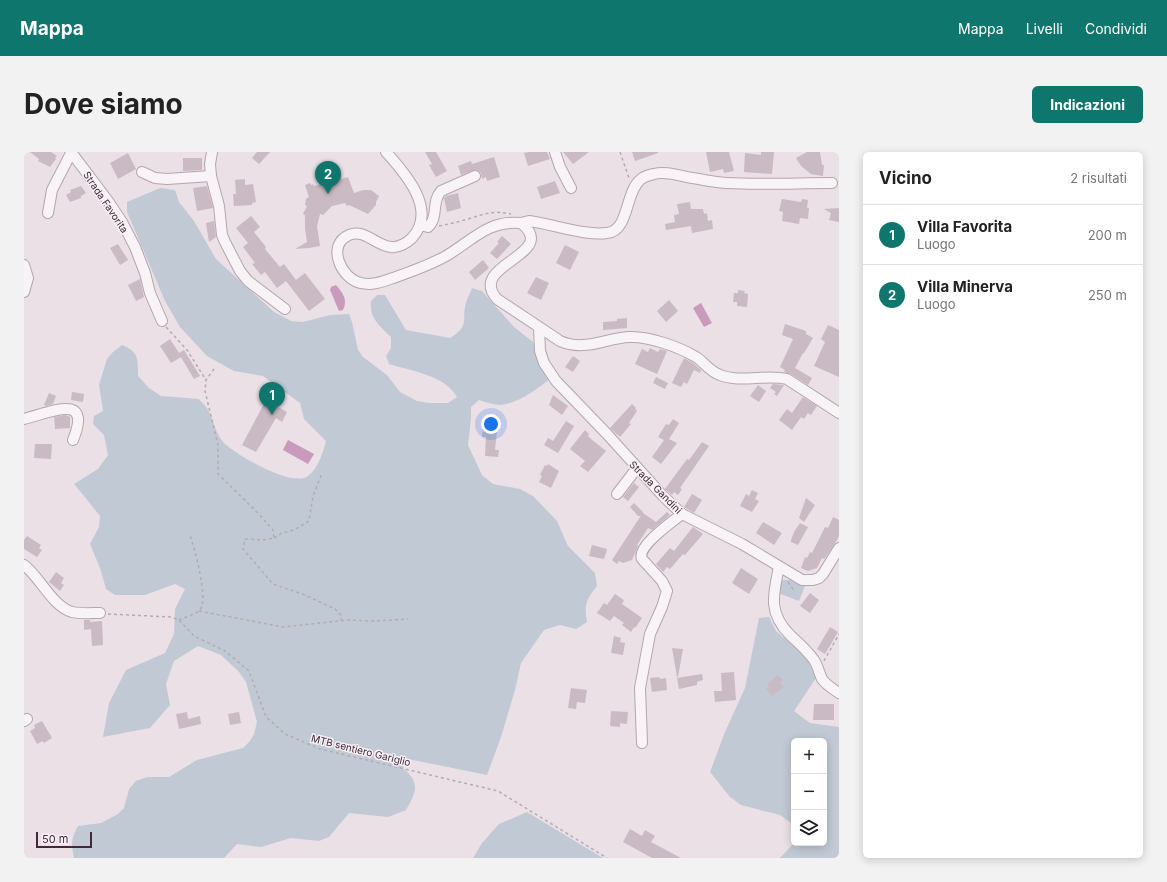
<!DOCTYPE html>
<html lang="it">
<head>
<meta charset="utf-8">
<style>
  body { margin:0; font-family:Inter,sans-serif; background:#f2f2f2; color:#222 }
  .controls { position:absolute; right:12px; bottom:12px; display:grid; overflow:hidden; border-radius:6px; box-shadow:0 2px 10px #0003 }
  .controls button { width:36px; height:36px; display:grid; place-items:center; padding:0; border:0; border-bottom:1px solid #e0e0e0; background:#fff; color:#222; font:20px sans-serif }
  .scale { position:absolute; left:12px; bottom:10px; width:56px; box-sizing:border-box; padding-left:4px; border:2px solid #422838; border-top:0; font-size:11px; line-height:14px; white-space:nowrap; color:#422838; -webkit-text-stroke:3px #f7f0f5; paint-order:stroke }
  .you { position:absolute; left:467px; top:272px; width:14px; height:14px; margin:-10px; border:3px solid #fff; border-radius:50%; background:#1a73e8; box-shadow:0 0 0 6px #1a73e833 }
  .badge { display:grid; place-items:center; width:26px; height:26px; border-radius:50%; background:#0f766e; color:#fff; font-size:13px; font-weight:700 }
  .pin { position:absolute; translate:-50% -33px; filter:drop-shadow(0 1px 2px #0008) }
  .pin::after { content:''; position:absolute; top:21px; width:14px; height:12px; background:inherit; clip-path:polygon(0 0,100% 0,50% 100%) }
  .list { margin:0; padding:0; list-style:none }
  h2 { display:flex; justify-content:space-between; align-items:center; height:52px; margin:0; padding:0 16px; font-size:17px }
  h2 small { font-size:13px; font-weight:400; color:#767676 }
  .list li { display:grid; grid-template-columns:26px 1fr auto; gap:12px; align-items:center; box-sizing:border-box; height:60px; padding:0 16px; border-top:1px solid #e0e0e0 }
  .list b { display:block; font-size:15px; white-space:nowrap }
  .list p { margin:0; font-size:13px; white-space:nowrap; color:#767676 }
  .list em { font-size:13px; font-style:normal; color:#767676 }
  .icon { flex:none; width:22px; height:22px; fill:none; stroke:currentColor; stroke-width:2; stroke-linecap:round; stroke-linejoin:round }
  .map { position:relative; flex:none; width:815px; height:706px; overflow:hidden; border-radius:6px }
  header { display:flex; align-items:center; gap:24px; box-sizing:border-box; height:56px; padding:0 20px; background:#0f766e; color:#fff }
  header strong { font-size:19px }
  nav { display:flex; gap:22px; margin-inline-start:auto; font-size:14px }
  .intro { display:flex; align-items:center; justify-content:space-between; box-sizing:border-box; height:96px; padding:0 24px }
  h1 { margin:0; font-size:28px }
  .button { padding:10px 18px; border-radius:6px; background:#0f766e; color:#fff; font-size:14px; font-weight:700 }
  main { display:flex; gap:24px; padding:0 24px }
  aside { flex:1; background:#fff; border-radius:6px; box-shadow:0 2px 10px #0003 }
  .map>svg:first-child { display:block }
</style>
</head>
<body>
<header>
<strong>Mappa</strong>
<nav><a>Mappa</a><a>Livelli</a><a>Condividi</a></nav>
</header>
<div class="intro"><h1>Dove siamo</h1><a class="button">Indicazioni</a></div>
<main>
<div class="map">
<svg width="815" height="706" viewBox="0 0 815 706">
  <rect width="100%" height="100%" fill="#eae0e6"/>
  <g fill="#c1cad4">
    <path d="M136,36L151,38L155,50L170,69L192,107L250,160L267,169L279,170L306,163L325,162L328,170L334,198L339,205L363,223L376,240L393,249L405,251H424L433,245C421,223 387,219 365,212L362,204L367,196V185C356,174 345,166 347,149L353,143H361L382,178L426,186C448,173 436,166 443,148C444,144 447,140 448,136L458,139L490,175L509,190L513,202L525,228C511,238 495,251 477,253C470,253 461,250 455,248L447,255V266L444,293L458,323L469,332L496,337L509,344L533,369L544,394L571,421L573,434C562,448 560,452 563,470L552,477L536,473L520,478L497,511L491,538L477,585L463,623L384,607L379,616C397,631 392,641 382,658L364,665L325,661L305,685L295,689L267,686L237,695L213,692L200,706H50C47,692 47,687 54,674L77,671L94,662L100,656L105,637L112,629L123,625H145L173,608L219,596L226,589L230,582L233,570L222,530L215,520L197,503L174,494L150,509L142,532L146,553L126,576L79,585L85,551L102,518L141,501L150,482L151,457L161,437L151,432L121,443H91L82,437L76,416L66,392L75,375L76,364L60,344L50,332L74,317L84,303L80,283L69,272L70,264L79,259L75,233L83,207L89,200L98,193C115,200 114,207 114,224L125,236L137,244L175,247C177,250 181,253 183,256C190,268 191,282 201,292C213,303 269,336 284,324C294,317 299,300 302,289L280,267L276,251L239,224L210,219L183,204L156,175L141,149L103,60V50Z"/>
    <polygon points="756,428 766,428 781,434 775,449 754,441"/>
    <polygon points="745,465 752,479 782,505 792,526 770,559 786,571 815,575 815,706 755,706 758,704 770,691 800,691 800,589 770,589 770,673 756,663 717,653 706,645 686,620 701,580 721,536 735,466"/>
    <polygon points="503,660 579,706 449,706 458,691 475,672"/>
  </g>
  <g fill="#ca9abd">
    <path d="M312,133C319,141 324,148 319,158L315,159L306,138L307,135Z"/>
    <polygon points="677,151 688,171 680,175 669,156"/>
    <polygon points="264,288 290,302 284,312 259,298"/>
  </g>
  <g fill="#cabac4">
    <polygon points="6,0 27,0 33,4 31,6 32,7 26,15 14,9 15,7"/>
    <polygon points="233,0 246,0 235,12 228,6"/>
    <polygon points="401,0 412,0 423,19 412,25 405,13 408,12"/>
    <polygon points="505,0 523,0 526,7 504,14 500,1"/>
    <polygon points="539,0 565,0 549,12"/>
    <polygon points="608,0 634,0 634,1 611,9"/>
    <polygon points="682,0 705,0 710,19 700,21 699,17 686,20"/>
    <polygon points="737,0 750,0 748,22 720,20 721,1 737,3"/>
    <polygon points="783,0 796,0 798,13 800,13 799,24 787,22 777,14 772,6"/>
    <polygon points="104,1 112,17 94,27 86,11"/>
    <polygon points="470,5 476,25 463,29 462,25 458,27 457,21 451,18 437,23 434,14 447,9 448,12"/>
    <polygon points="159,6 178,6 178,18 159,19"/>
    <polygon points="305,15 318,27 324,25 330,41 339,38 347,38 355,44 352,50 352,53 344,62 325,53 323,54 321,51 308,54 299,63 296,62 293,74 296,94 285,96 271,97 283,90 281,77 281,63 279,62 283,54 281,53 282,47 285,45 281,33 286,31 287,33 289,32 290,34 303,30 302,28 309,26"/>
    <polygon points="221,27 221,33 229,32 232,50 228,51 228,53 210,54 209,42 212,42 211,28"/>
    <polygon points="531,29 536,41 517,47 513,35"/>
    <polygon points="57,34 62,41 57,44 57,46 46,50 42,43 47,40 46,38"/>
    <polygon points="183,34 189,56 173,59 169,36"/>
    <polygon points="434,41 437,56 423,60 420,46 422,44"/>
    <polygon points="758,47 777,50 778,47 784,48 783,56 785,56 784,67 776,66 775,72 758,69 759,60 755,59"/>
    <polygon points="666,50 667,57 679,57 680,62 683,61 684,69 688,68 689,77 668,81 667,74 642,78 641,72 651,70 650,63 655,62 653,52"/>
    <polygon points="815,56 815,70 805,68 807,61 800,57"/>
    <polygon points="227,64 236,75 230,80 242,95 241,97 256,115 260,112 272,128 281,121 301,147 285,159 262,129 253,136 241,120 237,123 228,112 231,111 219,95 224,91 212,76"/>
    <polygon points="190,69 192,85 185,90 182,71"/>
    <polygon points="478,84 487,92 473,107 466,101 475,91 473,90"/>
    <polygon points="94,92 104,108 96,113 86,96"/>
    <polygon points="541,93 555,100 546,118 532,111"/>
    <polygon points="459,108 465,116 451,128 445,120"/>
    <polygon points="512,125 525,131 517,148 503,141"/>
    <polygon points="116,127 120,145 112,149 104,133"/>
    <polygon points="714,138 721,139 720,141 724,142 723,155 713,154 713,150 709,150 710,141 714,141"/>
    <polygon points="645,148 654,159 642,170 633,159"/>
    <polygon points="603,166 603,176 579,178 579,170 593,169 593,167"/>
    <polygon points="761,172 782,179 782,182 789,186 780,201 779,201 771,216 788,226 784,233 767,222 760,220 761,218 756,215 769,187 758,183"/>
    <polygon points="804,173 815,178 815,225 790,214 801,190 797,187"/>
    <polygon points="146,187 155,201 160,198 176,224 170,227 157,205 147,211 136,194"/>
    <polygon points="626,196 634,200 636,197 643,199 633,222 611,212 618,197 624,200"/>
    <polygon points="549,204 556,209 549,220 541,215"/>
    <polygon points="660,206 669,211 677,218 676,221 670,218 663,232 660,230 657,235 648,231"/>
    <polygon points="632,225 644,231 641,237 629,231"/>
    <polygon points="749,232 760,233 753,244 750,242 752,240 746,236"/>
    <polygon points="734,233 742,239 735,250 726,244"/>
    <polygon points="48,240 60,242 59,250 47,248"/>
    <polygon points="25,241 32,244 29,252 22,254 20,253"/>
    <polygon points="529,243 544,254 538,263 525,253"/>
    <polygon points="779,245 793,254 787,263 784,261 780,267 777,265 768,278 755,268 763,257 768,261"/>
    <polygon points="242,248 263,260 258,270 252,266 232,300 218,293"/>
    <polygon points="608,252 612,256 611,257 613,259 605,271 607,272 596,285 586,276"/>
    <polygon points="41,263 46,265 46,276 31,277 30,265"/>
    <polygon points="649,267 655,271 645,287 653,291 637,312 628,305 640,288 634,285 642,272 645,273"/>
    <polygon points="542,269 550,274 534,301 520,293 524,286 529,289"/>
    <polygon points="459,273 467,273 467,277 473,278 471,298 475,298 474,305 461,304 462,285 458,285"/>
    <polygon points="561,278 565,282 564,284 567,287 582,299 564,320 556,314 561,309 546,297"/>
    <polygon points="678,290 685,294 656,336 658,337 654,343 650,340 648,343 641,337 663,307 665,308"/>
    <polygon points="11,292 28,292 27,307 10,306"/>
    <polygon points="524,312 535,319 527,336 515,330 518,324 516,323 521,313 523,314"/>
    <polygon points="610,331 615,335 604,349 599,345"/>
    <polygon points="728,338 734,341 731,347 735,349 728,360 716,354 722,342 725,344"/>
    <polygon points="668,342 678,348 670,361 660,355"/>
    <polygon points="782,346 791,353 780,370 775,366"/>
    <polygon points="610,351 619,360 619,361 632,370 643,360 646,363 628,378 624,376 613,393 614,394 608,408 599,411 595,409 593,412 588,408 618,362 617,364 614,364 606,355"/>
    <polygon points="809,365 815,368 815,384 812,390 800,407 798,406 793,416 784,419 777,416 781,405 783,406 786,400 788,401 801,375 804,376"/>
    <polygon points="739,370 758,381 750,393 732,381"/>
    <polygon points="776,371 784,375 774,393 767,390 767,388 770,380"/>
    <polygon points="669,375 679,382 661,403 659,402 646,417 643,415 639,420 632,412 646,396 650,399"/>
    <polygon points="3,384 17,393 15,396 18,398 13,405 0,397 0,388"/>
    <polygon points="568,393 583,397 580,407 565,404"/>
    <polygon points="717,416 734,427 725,442 708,431"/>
    <polygon points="32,420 40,426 37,431 40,433 36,439 25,430"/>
    <polygon points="786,441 795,448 786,461 776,454"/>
    <polygon points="591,442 600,448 598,452 618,466 611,476 610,475 607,480 598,473 600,471 590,464 586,469 573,461 580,451 583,453"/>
    <polygon points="60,468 66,468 66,470 78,469 79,493 68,494 67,477 60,478"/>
    <polygon points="806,475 814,480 801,502 793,497"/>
    <polygon points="590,484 597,486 596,490 601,491 599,503 587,501"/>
    <polygon points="648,496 659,497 654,525 653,525"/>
    <polygon points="710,520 712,548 691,550 690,539 698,539 697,521"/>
    <polygon points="678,522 679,528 673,530 673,533 655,537 653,526"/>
    <polygon points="754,523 759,528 756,530 760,535 748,544 742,537 745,535 743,532"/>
    <polygon points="635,525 636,527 642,526 643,538 628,540 626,526"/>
    <polygon points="547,536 563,538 561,551 553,550 552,557 544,556"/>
    <polygon points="790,552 810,552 810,568 789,568"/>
    <polygon points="587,559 604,560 603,572 596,571 596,575 586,574"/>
    <polygon points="163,560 164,567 176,564 177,572 155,577 152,562"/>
    <polygon points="215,560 217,571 206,573 204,562"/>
    <polygon points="18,569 28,586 20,591 19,589 13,592 6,579 11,576 10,573"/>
    <polygon points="606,677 618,684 621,678 631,684 627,690 657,706 628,706 599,690"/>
  </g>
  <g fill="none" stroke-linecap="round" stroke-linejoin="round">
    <defs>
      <g id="minor">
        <polyline points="47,0 84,49 98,70 111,95 121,121 126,141 138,169"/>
        <polyline points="188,0 186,12 187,24 195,54 198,83 201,90 216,119 224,129 261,157"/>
        <path d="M362,0C381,21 414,58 388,86C383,91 374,96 367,95C352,94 340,76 325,83C302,93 317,127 337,131C349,134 360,129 372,125C389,119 406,113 422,104C449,88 464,68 497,71C537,103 442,112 473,147L536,189C560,200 582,186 605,185C625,184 655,195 672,205C680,210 686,220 696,223C716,231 742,222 763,227L815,261"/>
        <polyline points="531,0 536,15 547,36"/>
        <polyline points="118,20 131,26 143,27 187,24"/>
        <polyline points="24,61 28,38 47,1"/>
        <path d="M497,71L505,69C528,72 561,84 583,81C605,79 601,41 616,28C620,24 625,23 630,22C641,19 652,23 663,25C676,27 689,30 702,31C737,33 773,31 808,31"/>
        <path d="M397,73L404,75C415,65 407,50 417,39L451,24"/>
        <polyline points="0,113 4,126 0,140"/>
        <polyline points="515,176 516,199 520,211 532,229 583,282 639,344 658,362 718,392 778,428 789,428 795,426 799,422 815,396"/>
        <path d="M0,267C25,261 69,239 49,288"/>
        <polyline points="593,342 613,316"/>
        <path d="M0,413C16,425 28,454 48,460C57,462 67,461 76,461"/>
        <path d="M755,415C749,443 744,461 766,483C775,491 783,498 790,508C794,514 795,521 798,527C802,533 809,537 815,541"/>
        <polyline points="0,569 3,567"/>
        <path d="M618,591L616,536L626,482L638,455L643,439L638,429L618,407C612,395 649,369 658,362"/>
      </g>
    </defs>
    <use href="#minor" stroke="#b4a5ae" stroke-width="12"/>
    <g stroke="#b6aab2" stroke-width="1.5" stroke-dasharray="3 3" stroke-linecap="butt">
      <polyline points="596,0 605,26"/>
      <path d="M415,74C425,72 434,70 444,67C460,62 470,58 487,62"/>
      <polyline points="142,175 163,198 182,228"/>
      <polyline points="190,217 182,228 181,239 194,293 194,322 231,358 249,378 250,386 239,388 221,387 219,397 249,432 281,443 311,457 318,464 317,469"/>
      <polyline points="250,386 258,381 270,378 285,369 289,344 298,321"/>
      <polyline points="764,430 771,440"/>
      <polyline points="175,459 259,475 324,468 351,469 384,467"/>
      <polyline points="84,462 147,465 155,468 170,484 201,499 225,519 242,565 261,582 296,597 474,639 583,706"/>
      <path d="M155,468C161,465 170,463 175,459C186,449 170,396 166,383"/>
      <polyline points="800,509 815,482"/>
    </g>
    <use href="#minor" stroke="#f8f3f6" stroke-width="10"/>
  </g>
  <g text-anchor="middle" stroke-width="3" stroke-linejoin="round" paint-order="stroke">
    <g font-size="10" fill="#422838" stroke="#f7f0f5">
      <text transform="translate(82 50) rotate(56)" y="4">Strada Favorita</text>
      <text transform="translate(632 335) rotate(45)" y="4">Strada Gandini</text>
      <text transform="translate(337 598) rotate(14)" y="4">MTB sentiero Gariglio</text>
    </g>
  </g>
</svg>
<div class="controls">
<button>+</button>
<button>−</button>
<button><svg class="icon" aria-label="layers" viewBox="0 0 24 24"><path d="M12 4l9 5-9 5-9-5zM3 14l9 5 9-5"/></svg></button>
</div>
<div class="scale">50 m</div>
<div class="you"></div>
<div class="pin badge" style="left:248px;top:263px">1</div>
<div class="pin badge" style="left:304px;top:42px">2</div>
</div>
<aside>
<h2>Vicino<small>2 risultati</small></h2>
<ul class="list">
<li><span class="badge">1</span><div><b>Villa Favorita</b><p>Luogo</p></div><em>200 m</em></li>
<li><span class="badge">2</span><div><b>Villa Minerva</b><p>Luogo</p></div><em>250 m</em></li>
</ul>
</aside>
</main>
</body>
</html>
